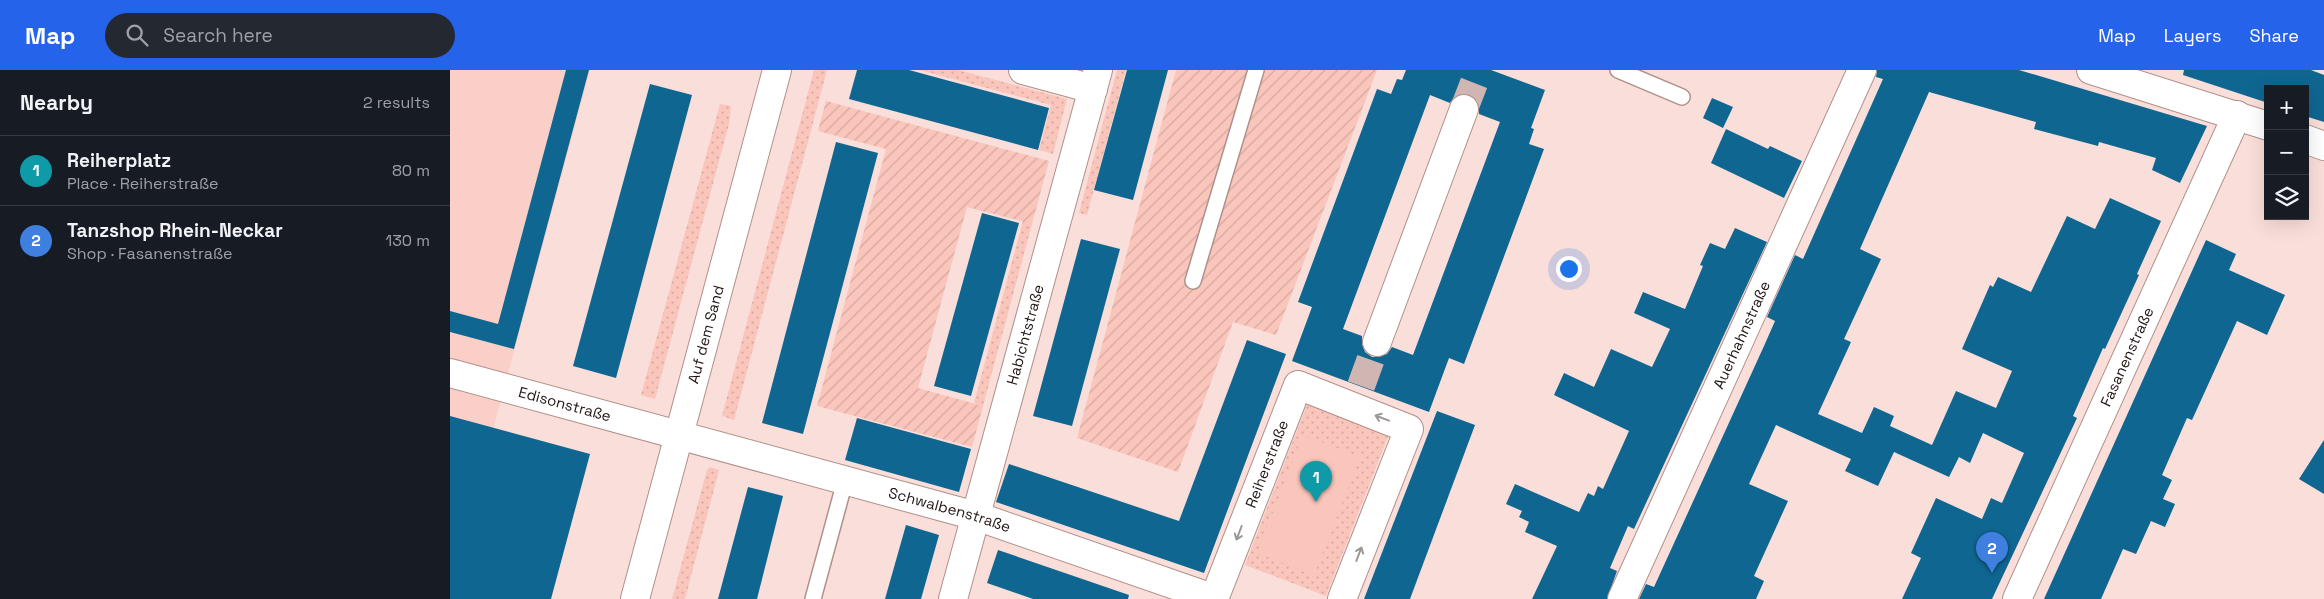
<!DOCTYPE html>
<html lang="en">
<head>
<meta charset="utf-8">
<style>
  body { margin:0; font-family:"Space Grotesk",sans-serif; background:#242831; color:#f1f3f6 }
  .controls { position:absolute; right:15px; top:15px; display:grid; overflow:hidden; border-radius:0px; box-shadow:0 5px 20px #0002 }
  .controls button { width:45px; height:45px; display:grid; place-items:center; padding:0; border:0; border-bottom:1px solid #363941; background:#171b24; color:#f1f3f6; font:25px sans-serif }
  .you { position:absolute; left:1118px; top:198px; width:18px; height:18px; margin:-12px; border:4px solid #fff; border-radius:50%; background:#1a73e8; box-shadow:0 0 0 8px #1a73e833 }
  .badge { display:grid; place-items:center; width:32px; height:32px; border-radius:50%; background:#2563eb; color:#fff; font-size:16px; font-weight:700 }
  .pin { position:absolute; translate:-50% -41px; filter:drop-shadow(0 1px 2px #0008) }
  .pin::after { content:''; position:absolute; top:26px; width:18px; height:15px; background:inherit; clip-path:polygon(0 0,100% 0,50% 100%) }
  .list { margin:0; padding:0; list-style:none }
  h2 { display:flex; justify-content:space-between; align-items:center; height:65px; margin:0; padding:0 20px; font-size:21px }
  h2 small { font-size:16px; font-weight:400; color:#9ea1a6 }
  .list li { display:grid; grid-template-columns:32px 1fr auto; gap:15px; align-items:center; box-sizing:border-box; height:70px; padding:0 20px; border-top:1px solid #363941 }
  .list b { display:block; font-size:19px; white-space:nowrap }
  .list p { margin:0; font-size:16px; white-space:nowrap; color:#9ea1a6 }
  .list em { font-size:16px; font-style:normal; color:#9ea1a6 }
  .icon { flex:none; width:28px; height:28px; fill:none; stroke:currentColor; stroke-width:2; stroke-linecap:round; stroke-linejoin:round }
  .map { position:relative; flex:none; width:1874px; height:529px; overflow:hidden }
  header { display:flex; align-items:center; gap:30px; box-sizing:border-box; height:70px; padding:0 25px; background:#2563eb; color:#fff }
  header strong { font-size:24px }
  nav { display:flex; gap:28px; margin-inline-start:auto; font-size:18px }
  .search { width:350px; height:45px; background:#242831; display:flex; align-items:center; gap:12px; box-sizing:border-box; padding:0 18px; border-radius:28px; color:#9ea1a6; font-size:19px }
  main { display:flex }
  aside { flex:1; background:#171b24 }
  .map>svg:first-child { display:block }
</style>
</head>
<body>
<header>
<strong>Map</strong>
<div class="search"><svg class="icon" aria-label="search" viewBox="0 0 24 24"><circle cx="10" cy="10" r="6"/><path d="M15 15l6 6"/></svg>Search here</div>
<nav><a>Map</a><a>Layers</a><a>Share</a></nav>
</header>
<main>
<aside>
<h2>Nearby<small>2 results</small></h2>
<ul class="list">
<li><span class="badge" style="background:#0f9aa8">1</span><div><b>Reiherplatz</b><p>Place · Reiherstraße</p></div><em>80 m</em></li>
<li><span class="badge" style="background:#3f7fe0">2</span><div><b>Tanzshop Rhein-Neckar</b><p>Shop · Fasanenstraße</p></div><em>130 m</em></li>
</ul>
</aside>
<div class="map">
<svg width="1874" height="529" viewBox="0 0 1874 529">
  <defs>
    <pattern id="grass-dots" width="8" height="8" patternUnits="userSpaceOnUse" patternTransform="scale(1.25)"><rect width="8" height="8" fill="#fac5bb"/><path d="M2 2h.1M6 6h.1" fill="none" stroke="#d6a8a0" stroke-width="1.8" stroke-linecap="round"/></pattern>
    <pattern id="garden-furrows" width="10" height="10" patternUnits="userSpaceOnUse" patternTransform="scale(1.25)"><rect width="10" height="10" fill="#fac5bb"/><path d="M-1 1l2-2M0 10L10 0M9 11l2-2" fill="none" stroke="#d6a8a0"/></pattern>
  </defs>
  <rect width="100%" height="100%" fill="#faded9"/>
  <polygon fill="#facfc7" points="0,0 140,0 0,519"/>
  <g fill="url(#grass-dots)">
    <polygon points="364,0 377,0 284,350 272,346"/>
    <polygon points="469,0 508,0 617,29 603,84 589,80 601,35"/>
    <polygon points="667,0 676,0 637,145 629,143"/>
    <polygon points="270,34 281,36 279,54 205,329 191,325"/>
    <polygon points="573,151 582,154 533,336 524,333"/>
    <polygon points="858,332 939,364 876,526 795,495"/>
    <polygon points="260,397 269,400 235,529 222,529 257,400"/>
  </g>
  <polygon fill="#fac5bb" points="853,365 910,387 864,505 807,483"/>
  <g fill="url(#garden-furrows)">
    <polygon points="726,0 927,0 826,265 783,252 728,402 627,368"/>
    <polygon points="376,31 599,91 582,154 517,137 468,318 533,336 522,377 367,336 436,79 368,61"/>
  </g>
  <g fill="#0f6691" fill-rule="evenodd">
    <polygon points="116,0 139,0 64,279 0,262 0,241 48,254"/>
    <polygon points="407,0 459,0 599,38 588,80 399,29"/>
    <polygon points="677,0 718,0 683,130 644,120"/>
    <path d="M956,0H1041L1095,20L1081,58L1084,59L1079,74L1094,79L1014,294L999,288L979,342L842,291L862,237L848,232L927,19L941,24L947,9L952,10ZM1011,24H1019L1026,29L1029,36V44L1050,52L963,285L942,277L937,284L929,287H922L915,282L912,274V266L893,259L980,25L1000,33L1004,27Z"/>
    <polygon points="1427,0 1569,0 1757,56 1730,113 1702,100 1706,88 1649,72 1648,76 1584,59 1586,52 1479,22 1410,179 1431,189 1394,269 1401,272 1368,344 1412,363 1424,337 1444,346 1440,356 1482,375 1506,321 1546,338 1562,301 1512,279 1540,215 1543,217 1548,207 1581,222 1617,146 1645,159 1660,128 1711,151 1687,204 1689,205 1655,279 1653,278 1623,346 1627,348 1542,529 1452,529 1471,488 1461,483 1486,428 1532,449 1541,428 1552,433 1574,383 1533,363 1520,393 1509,387 1499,407 1444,382 1428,416 1395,401 1401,389 1326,355 1299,414 1338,431 1304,506 1314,511 1306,529 1189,529 1196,514 1204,517 1314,276 1325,251 1317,247 1345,185 1353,189 1433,9 1426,7"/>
    <polygon points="1734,0 1861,0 1874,5 1874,52 1855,46 1855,19 1818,19 1818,33 1733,5"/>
    <polygon points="200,14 242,25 166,308 123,296"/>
    <polygon points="1262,28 1283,37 1273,58 1253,48"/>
    <polygon points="1276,59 1318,79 1320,76 1352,91 1334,128 1261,93"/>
    <polygon points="386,72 428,83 353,364 312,353"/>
    <polygon points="532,143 569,153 521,326 484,316"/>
    <polygon points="1285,158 1317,172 1184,459 1178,456 1160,498 1167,501 1157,529 1082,529 1107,476 1075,462 1079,452 1069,447 1072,441 1056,434 1065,414 1129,442 1138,423 1144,426 1148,416 1153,419 1179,361 1104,325 1114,303 1144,317 1161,279 1202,297 1220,259 1184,243 1193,222 1235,239 1253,196 1250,195 1260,173 1275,179"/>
    <polygon points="631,169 670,179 622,356 583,346"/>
    <polygon points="1756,170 1786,184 1779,200 1835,225 1817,265 1787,251 1742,350 1737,348 1712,405 1722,410 1713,429 1725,434 1715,457 1701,451 1686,484 1673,479 1651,529 1594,529"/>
    <polygon points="797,270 836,284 754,503 546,432 559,394 729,451"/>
    <polygon points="987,341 1025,355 960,529 914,529"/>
    <polygon points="0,346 140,384 101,529 0,529"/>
    <polygon points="407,348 521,379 509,422 395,390"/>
    <polygon points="1874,370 1874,424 1849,409"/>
    <polygon points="298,417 333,426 307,529 268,529"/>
    <polygon points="456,455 489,465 471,529 435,529"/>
    <polygon points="548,480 679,525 678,529 583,529 537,513"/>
  </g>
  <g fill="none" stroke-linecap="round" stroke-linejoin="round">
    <g stroke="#cfb6b2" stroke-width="28" stroke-dasharray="28 14" stroke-linecap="butt">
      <polyline points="1014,39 1029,0"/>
      <polyline points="911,316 927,272"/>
    </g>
    <defs>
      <g id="lane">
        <polyline points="1168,0 1232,27"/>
        <polyline points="743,211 806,0"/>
        <polyline points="363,529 395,411"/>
      </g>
      <g id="street">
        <polyline points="573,0 643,19"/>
        <polyline points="1641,0 1818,56"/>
        <polyline points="1855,69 1874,76"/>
        <polyline points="927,272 1014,39"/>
        <path id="s1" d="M0,303L526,446L765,529"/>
        <path id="s2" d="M503,529L648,0"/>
        <path id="s3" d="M764,529L848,315L959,359L892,529"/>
        <path id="s4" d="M1172,529L1412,0"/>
        <path id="s5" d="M1567,529L1787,45"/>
      </g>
      <g id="secondary">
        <path id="s6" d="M185,529L327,0"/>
      </g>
    </defs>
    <use href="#lane" stroke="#b0908a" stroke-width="18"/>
    <use href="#street" stroke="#b0908a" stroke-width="30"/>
    <use href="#secondary" stroke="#b0908a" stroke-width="30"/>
    <use href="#lane" stroke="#fff" stroke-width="15"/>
    <use href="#street" stroke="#fff" stroke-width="28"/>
    <use href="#secondary" stroke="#fff" stroke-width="28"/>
  </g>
  <defs><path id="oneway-shaft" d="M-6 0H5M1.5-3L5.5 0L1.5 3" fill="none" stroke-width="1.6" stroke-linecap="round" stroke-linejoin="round" transform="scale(1.25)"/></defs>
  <g stroke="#9c9695">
    <use href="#oneway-shaft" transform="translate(932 348) rotate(-159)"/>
    <use href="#oneway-shaft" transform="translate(789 463) rotate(111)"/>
    <use href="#oneway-shaft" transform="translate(909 484) rotate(-69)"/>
  </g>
  <g text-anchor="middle" stroke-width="5" stroke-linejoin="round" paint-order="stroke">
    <g font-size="15" fill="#221614" stroke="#fff">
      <text dy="5" stroke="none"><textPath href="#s2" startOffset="274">Habichtstraße</textPath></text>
      <text dy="5" stroke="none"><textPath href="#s4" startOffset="290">Auerhahnstraße</textPath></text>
      <text dy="5" stroke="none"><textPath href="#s6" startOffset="274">Auf dem Sand</textPath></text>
      <text dy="5" stroke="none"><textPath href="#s5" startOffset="266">Fasanenstraße</textPath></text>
      <text dy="5" stroke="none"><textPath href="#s1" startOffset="119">Edisonstraße</textPath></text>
      <text dy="5" stroke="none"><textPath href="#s3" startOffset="145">Reiherstraße</textPath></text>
      <text dy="5" stroke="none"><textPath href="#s1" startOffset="518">Schwalbenstraße</textPath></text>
    </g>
  </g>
</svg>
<div class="controls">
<button>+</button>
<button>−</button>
<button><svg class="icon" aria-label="layers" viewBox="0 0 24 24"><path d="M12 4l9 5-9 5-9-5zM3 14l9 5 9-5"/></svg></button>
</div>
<div class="you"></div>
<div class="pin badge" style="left:866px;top:432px;background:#0f9aa8">1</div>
<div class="pin badge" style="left:1542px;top:503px;background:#3f7fe0">2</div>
</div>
</main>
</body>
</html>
